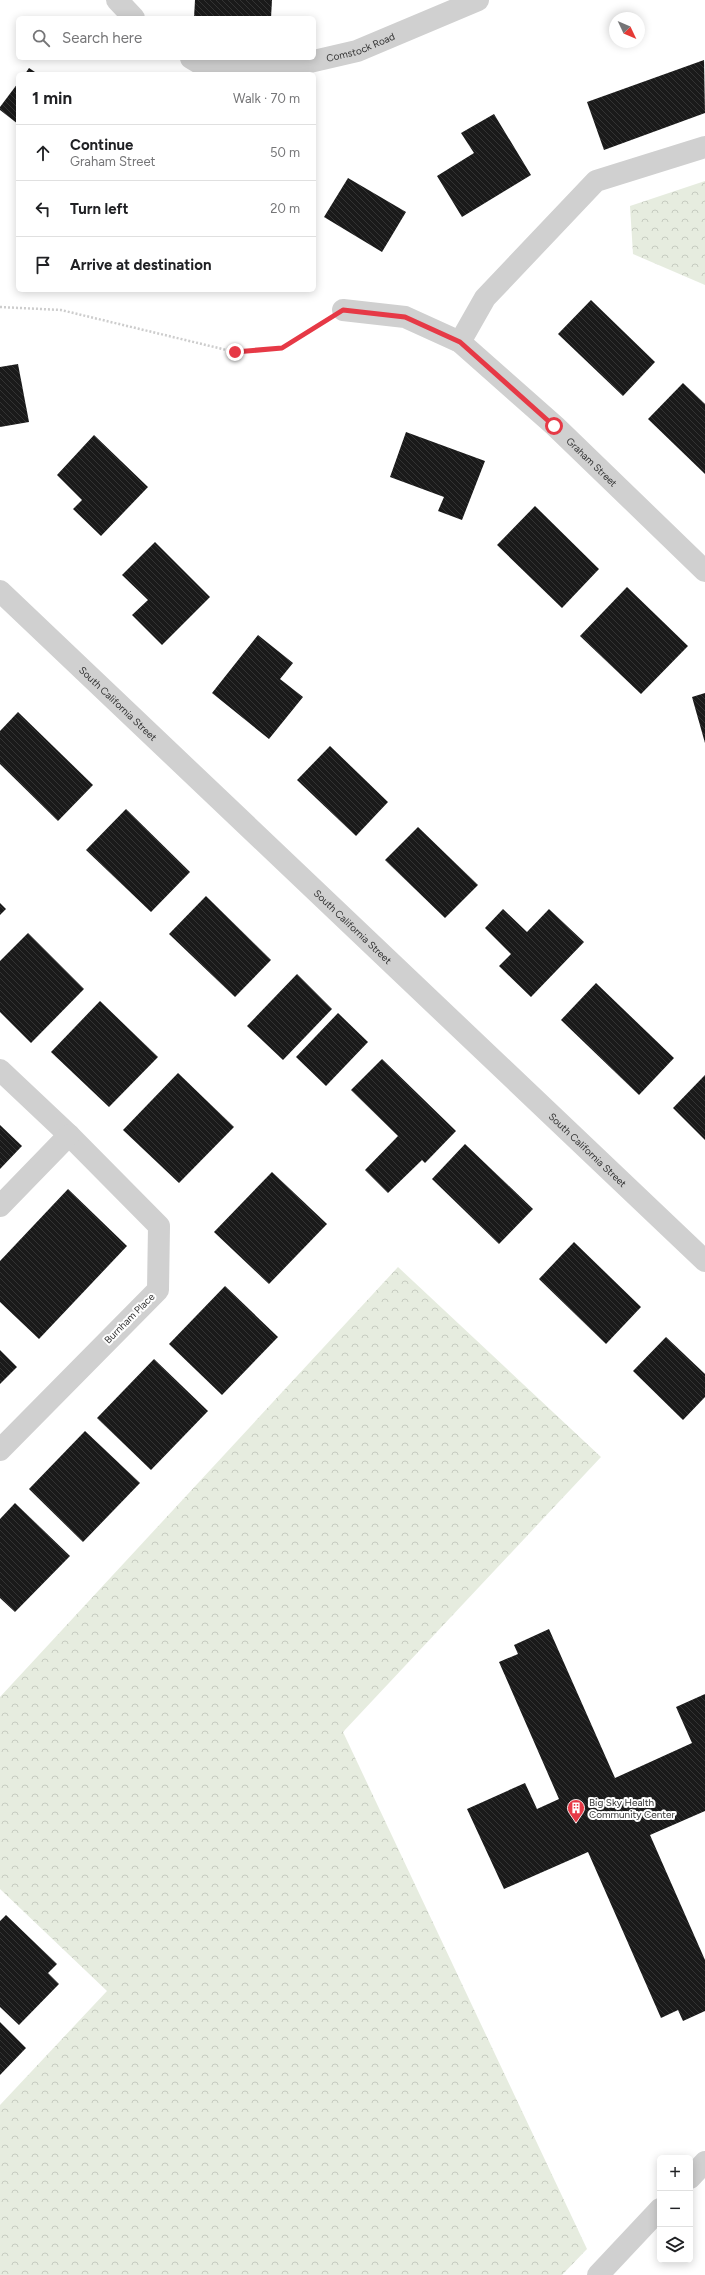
<!DOCTYPE html>
<html lang="en">
<head>
<meta charset="utf-8">
<style>
  body { margin:0; font-family:Figtree,sans-serif; background:#f6f6f6; color:#202124 }
  .controls { position:absolute; right:12px; bottom:12px; display:grid; overflow:hidden; border-radius:6px; box-shadow:0 2px 10px #0003 }
  .controls button { width:36px; height:36px; display:grid; place-items:center; padding:0; border:0; border-bottom:1px solid #e0e0e0; background:#fff; color:#202124; font:20px sans-serif }
  .compass { position:absolute; left:609px; top:12px; width:36px; height:36px; border-radius:50%; background:#fff; box-shadow:0 2px 10px #0003; rotate:134deg }
  .stop { position:absolute; width:12px; height:12px; margin:-9px; border:3px solid #e63946; border-radius:50%; background:#fff }
  .stop.end { background:#e63946; border-color:#fff; box-shadow:0 1px 4px #0008 }
  .list { margin:0; padding:0; list-style:none }
  h2 { display:flex; justify-content:space-between; align-items:center; height:52px; margin:0; padding:0 16px; font-size:17px }
  h2 small { font-size:13px; font-weight:400; color:#757577 }
  .list li { display:grid; grid-template-columns:26px 1fr auto; gap:12px; align-items:center; box-sizing:border-box; height:56px; padding:0 16px; border-top:1px solid #e0e0e0 }
  .list b { display:block; font-size:15px; white-space:nowrap }
  .list p { margin:0; font-size:13px; white-space:nowrap; color:#757577 }
  .list em { font-size:13px; font-style:normal; color:#757577 }
  .icon { flex:none; width:22px; height:22px; fill:none; stroke:currentColor; stroke-width:2; stroke-linecap:round; stroke-linejoin:round }
  .map { position:relative; flex:none; width:705px; height:2275px; overflow:hidden }
  .search { position:absolute; background:#fff; box-shadow:0 2px 10px #0003; left:16px; top:16px; width:300px; height:44px; display:flex; align-items:center; gap:10px; box-sizing:border-box; padding:0 14px; border-radius:6px; color:#757577; font-size:15px }
  .panel { position:absolute; background:#fff; box-shadow:0 2px 10px #0003; left:16px; top:72px; width:300px; height:220px; border-radius:6px }
  .map>svg:first-child { display:block }
</style>
</head>
<body>
<div class="map">
<svg width="705" height="2275" viewBox="0 0 705 2275">
  <defs>
    <pattern id="park-crowns" width="20" height="18" patternUnits="userSpaceOnUse"><rect width="20" height="18" fill="#e6ecdf"/><path d="M2 6a3 3 0 1 1 6 0M12 15a3 3 0 1 1 6 0" fill="none" stroke="#c6cbc0"/></pattern>
    <pattern id="building-back-hatch" width="6" height="6" patternUnits="userSpaceOnUse"><rect width="6" height="6" fill="#1a1a1a"/><path d="M-1 5l2 2M0 0l6 6M5-1l2 2" fill="none" stroke="#333"/></pattern>
  </defs>
  <rect width="100%" height="100%" fill="#fff"/>
  <g fill="url(#park-crowns)">
    <polygon points="705,181 705,285 633,254 630,206"/>
    <polygon points="398,1267 601,1457 343,1732 587,2249 562,2275 0,2275 0,2105 107,1991 0,1889 0,1697"/>
  </g>
  <g fill="url(#building-back-hatch)">
    <polygon points="195,0 272,0 271,18 194,18"/>
    <polygon points="704,60 705,113 604,150 587,102"/>
    <polygon points="29,68 38,74 25,74"/>
    <polygon points="18,83 18,124 0,110 0,107"/>
    <polygon points="494,114 531,175 462,217 437,176 474,153 461,133"/>
    <polygon points="348,178 406,212 382,252 324,217"/>
    <polygon points="591,300 655,362 623,396 558,334"/>
    <polygon points="18,364 29,422 0,427 0,367"/>
    <polygon points="683,383 705,404 705,474 648,419"/>
    <polygon points="406,432 485,461 462,520 438,511 444,497 390,477"/>
    <polygon points="94,435 148,487 101,536 73,509 82,500 57,475"/>
    <polygon points="535,506 599,569 562,608 497,545"/>
    <polygon points="155,542 210,597 162,645 132,615 148,600 122,575"/>
    <polygon points="627,587 688,646 641,694 580,636"/>
    <polygon points="258,635 293,663 280,679 303,697 269,739 212,693"/>
    <polygon points="705,693 705,743 692,697"/>
    <polygon points="18,712 93,785 58,821 0,764 0,731"/>
    <polygon points="330,746 388,802 356,836 297,780"/>
    <polygon points="126,809 190,872 151,912 86,850"/>
    <polygon points="418,827 478,885 445,918 385,860"/>
    <polygon points="206,896 271,960 235,997 169,934"/>
    <polygon points="0,903 6,909 0,915"/>
    <polygon points="503,909 527,932 549,909 584,942 531,997 499,966 511,954 485,928"/>
    <polygon points="28,933 84,989 31,1043 0,1012 0,961"/>
    <polygon points="297,974 332,1009 283,1060 247,1026"/>
    <polygon points="596,983 674,1058 639,1095 561,1020"/>
    <polygon points="100,1001 158,1057 109,1107 51,1052"/>
    <polygon points="338,1013 368,1042 326,1086 296,1057"/>
    <polygon points="382,1059 456,1131 425,1163 422,1160 388,1193 365,1170 398,1136 351,1090"/>
    <polygon points="178,1073 234,1127 179,1183 123,1130"/>
    <polygon points="705,1075 705,1140 673,1108"/>
    <polygon points="0,1125 22,1146 0,1169"/>
    <polygon points="465,1144 533,1209 499,1244 432,1179"/>
    <polygon points="272,1172 327,1224 269,1284 214,1232"/>
    <polygon points="68,1189 127,1246 39,1339 0,1302 0,1261"/>
    <polygon points="574,1242 641,1307 606,1344 539,1279"/>
    <polygon points="225,1286 278,1337 222,1395 169,1344"/>
    <polygon points="666,1337 705,1374 705,1397 683,1420 633,1371"/>
    <polygon points="0,1350 17,1367 0,1384"/>
    <polygon points="154,1359 208,1411 151,1470 97,1418"/>
    <polygon points="85,1431 140,1483 83,1542 29,1489"/>
    <polygon points="15,1503 70,1556 15,1612 0,1598 0,1519"/>
    <polygon points="549,1629 615,1778 692,1743 676,1707 705,1694 705,1811 650,1835 705,1960 705,2011 683,2021 678,2010 661,2018 588,1852 504,1889 467,1809 525,1783 537,1809 559,1799 499,1662 518,1654 514,1645"/>
    <polygon points="6,1915 57,1964 48,1973 59,1984 19,2025 0,2007 0,1921"/>
    <polygon points="0,2022 26,2048 0,2075"/>
  </g>
  <g fill="none" stroke-linecap="round" stroke-linejoin="round">
    <polyline stroke="#cdcdcd" stroke-width="2.5" stroke-dasharray="2 2" stroke-linecap="butt" points="0,307 61,310 235,352 282,348 319,325"/>
    <g stroke="#d0d0d0" stroke-width="22">
      <polyline points="117,0 134,18"/>
      <path id="s1" d="M191,58L206,67L239,70L288,67L357,51L478,0"/>
      <path id="s2" d="M343,310L405,317L460,342L555,426L705,571"/>
      <polyline points="460,342 485,298 596,181 705,147"/>
      <path id="s3" d="M0,591L705,1261"/>
      <polyline points="0,1070 69,1135 159,1226 158,1290 0,1450"/>
      <polyline points="0,1206 69,1135"/>
      <polyline points="690,2178 705,2162"/>
      <polyline points="598,2275 660,2209"/>
    </g>
  </g>
  <g fill="none" stroke-linecap="round" stroke-linejoin="round">
    <polyline stroke="#e63946" stroke-width="5" points="235,352 282,348 343,310 405,317 460,342 554,426"/>
  </g>
  <defs>
    <symbol id="building-pin" viewBox="-11 -11 22 30"><path d="M0 17L-7.5 6A9.5 9.5 0 1 1 7.5 6Z" fill="#e63946" stroke="#fff"/><path d="M-4-6H4V6H1V3H-1V6H-4ZM-2.5-4.3h1.7v1.8h-1.7ZM.8-4.3h1.7v1.8H.8ZM-2.5-1h1.7V.8h-1.7ZM.8-1h1.7V.8H.8Z" fill="#fff"/></symbol>
  </defs>
  <g fill-rule="evenodd">
    <use href="#building-pin" x="566" y="1798" width="20" height="27"/>
  </g>
  <g text-anchor="middle" stroke-width="4" stroke-linejoin="round" paint-order="stroke">
    <g font-size="10" fill="#333" stroke="#fff">
      <text dy="4" stroke="none"><textPath href="#s1" startOffset="175">Comstock Road</textPath></text>
      <text dy="4" stroke="none"><textPath href="#s2" startOffset="301">Graham Street</textPath></text>
      <text dy="4" stroke="none"><textPath href="#s3" startOffset="163">South California Street</textPath></text>
      <text dy="4" stroke="none"><textPath href="#s3" startOffset="487">South California Street</textPath></text>
      <text dy="4" stroke="none"><textPath href="#s3" startOffset="811">South California Street</textPath></text>
      <text transform="translate(129 1318) rotate(-45)" y="4">Burnham Place</text>
    </g>
    <g font-size="10" fill="#333" stroke="#fff" text-anchor="start">
      <text x="589" y="1806">Big Sky Health<tspan x="589" dy="12">Community Center</tspan></text>
    </g>
  </g>
</svg>
<div class="controls">
<button>+</button>
<button>−</button>
<button><svg class="icon" aria-label="layers" viewBox="0 0 24 24"><path d="M12 4l9 5-9 5-9-5zM3 14l9 5 9-5"/></svg></button>
</div>
<svg class="compass" viewBox="-18 -18 36 36"><path d="M0-13l5 13h-10z" fill="#e53935"/><path d="M0 13l5-13h-10z" fill="#757577"/></svg>
<div class="stop" style="left:554px;top:426px"></div>
<div class="stop end" style="left:235px;top:352px"></div>
<div class="search"><svg class="icon" aria-label="search" viewBox="0 0 24 24"><circle cx="10" cy="10" r="6"/><path d="M15 15l6 6"/></svg>Search here</div>
<section class="panel">
<h2>1 min<small>Walk · 70 m</small></h2>
<ul class="list">
<li><svg class="icon" aria-label="ahead" viewBox="0 0 24 24"><path d="M12 20V5M6 11l6-6 6 6"/></svg><div><b>Continue</b><p>Graham Street</p></div><em>50 m</em></li>
<li><svg class="icon" aria-label="left" viewBox="0 0 24 24"><path d="M17 20v-9H6M10 6l-5 5 5 5"/></svg><div><b>Turn left</b></div><em>20 m</em></li>
<li><svg class="icon" aria-label="arrive" viewBox="0 0 24 24"><path d="M6 21V4h12l-3 4 3 4H6"/></svg><div><b>Arrive at destination</b></div></li>
</ul>
</section>
</div>
</body>
</html>
